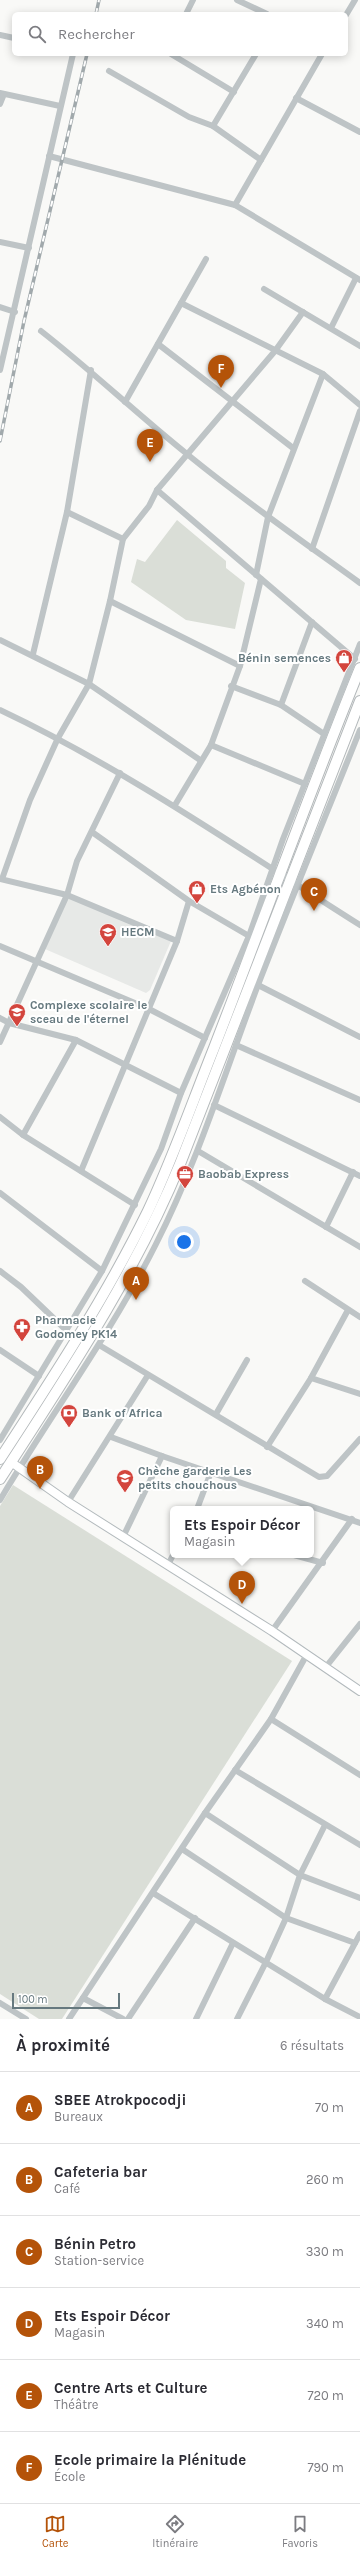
<!DOCTYPE html>
<html lang="fr">
<head>
<meta charset="utf-8">
<style>
  body { margin:0; font-family:Karla,sans-serif; background:#f7f7f7; color:#2b2b33 }
  .scale { position:absolute; left:12px; bottom:10px; width:108px; box-sizing:border-box; padding-left:4px; border:2px solid #66797f; border-top:0; font-size:11px; line-height:14px; white-space:nowrap; color:#66797f; -webkit-text-stroke:3px #fff; paint-order:stroke }
  .you { position:absolute; left:184px; top:1242px; width:14px; height:14px; margin:-10px; border:3px solid #fff; border-radius:50%; background:#1a73e8; box-shadow:0 0 0 6px #1a73e833 }
  .badge { display:grid; place-items:center; width:26px; height:26px; border-radius:50%; background:#b45309; color:#fff; font-size:13px; font-weight:700 }
  .pin { position:absolute; translate:-50% -33px; filter:drop-shadow(0 1px 2px #0008) }
  .pin::after { content:''; position:absolute; top:21px; width:14px; height:12px; background:inherit; clip-path:polygon(0 0,100% 0,50% 100%) }
  .popup { position:absolute; left:170px; top:1506px; width:144px; height:52px; box-sizing:border-box; display:grid; place-content:center; border-radius:6px; background:#fff; filter:drop-shadow(0 1px 3px #0005); font-size:13px; white-space:nowrap; color:#7c7c81 }
  .popup b { font-size:15px; color:#2b2b33 }
  .popup::after { content:''; position:absolute; left:50%; top:100%; margin-left:-8px; border:8px solid transparent; border-top-color:#fff }
  .list { margin:0; padding:0; list-style:none }
  h2 { display:flex; justify-content:space-between; align-items:center; height:52px; margin:0; padding:0 16px; font-size:17px }
  h2 small { font-size:13px; font-weight:400; color:#7c7c81 }
  .list li { display:grid; grid-template-columns:26px 1fr auto; gap:12px; align-items:center; box-sizing:border-box; height:72px; padding:0 16px; border-top:1px solid #e1e1e2 }
  .list b { display:block; font-size:15px; white-space:nowrap }
  .list p { margin:0; font-size:13px; white-space:nowrap; color:#7c7c81 }
  .list em { font-size:13px; font-style:normal; color:#7c7c81 }
  .icon { flex:none; width:22px; height:22px; fill:none; stroke:currentColor; stroke-width:2; stroke-linecap:round; stroke-linejoin:round }
  .map { position:relative; flex:none; width:360px; height:2019px; overflow:hidden }
  .search { position:absolute; background:#fff; box-shadow:0 2px 10px #0003; left:12px; right:12px; top:12px; height:44px; display:flex; align-items:center; gap:10px; box-sizing:border-box; padding:0 14px; border-radius:6px; color:#7c7c81; font-size:15px }
  .sheet { height:484px; background:#fff }
  nav { display:flex; justify-content:space-around; align-items:center; box-sizing:border-box; height:56px; border-top:1px solid #e1e1e2; background:#fff; font-size:11px; color:#7c7c81 }
  nav a { display:grid; justify-items:center; gap:2px }
  nav .on { color:#b45309 }
  .map>svg:first-child { display:block }
</style>
</head>
<body>
<div class="map">
<svg width="360" height="2019" viewBox="0 0 360 2019">
  <rect width="100%" height="100%" fill="#f9f9f7"/>
  <polygon fill="#e7e9e7" points="71,898 171,941 150,990 146,993 45,949 64,901"/>
  <g fill="#daded7">
    <polygon points="177,520 226,561 226,568 245,583 235,629 186,620 131,582 137,559 145,562"/>
    <polygon points="13,1485 292,1661 62,2019 39,2019 0,1994 0,1506"/>
  </g>
  <g fill="none" stroke-linecap="round" stroke-linejoin="round">
    <defs>
      <polyline id="secondary" points="11,1462 68,1502 272,1631 360,1691"/>
      <g id="trunk">
        <path d="M0,1459C52,1379 106,1297 148,1211C173,1158 192,1103 214,1048C263,922 309,793 360,668"/>
        <path d="M0,1479C66,1377 134,1276 180,1164L360,701"/>
      </g>
    </defs>
    <use href="#secondary" stroke="#b3babd" stroke-width="10"/>
    <use href="#trunk" stroke="#b4b9bb" stroke-width="12"/>
    <g stroke="#bec4c6" stroke-width="6">
      <polyline points="237,0 267,14"/>
      <polyline points="186,14 193,0"/>
      <polyline points="346,15 355,0"/>
      <polyline points="0,35 14,38"/>
      <polyline points="171,54 234,92"/>
      <polyline points="109,71 189,117 213,126 261,160"/>
      <polyline points="0,93 60,106"/>
      <polyline points="296,98 360,132"/>
      <polyline points="0,104 4,94"/>
      <polyline points="213,126 256,54"/>
      <polyline points="49,156 235,205 360,280"/>
      <polyline points="235,205 322,54"/>
      <polyline points="0,242 29,248"/>
      <polyline points="264,289 360,346"/>
      <polyline points="181,303 323,374 360,405"/>
      <polyline points="0,307 15,312"/>
      <polyline points="331,328 356,278"/>
      <path d="M41,331C91,370 137,414 187,454C243,500 302,541 360,583"/>
      <polyline points="158,344 293,448"/>
      <polyline points="0,370 73,54"/>
      <polyline points="125,402 206,259"/>
      <polyline points="157,490 355,659"/>
      <polyline points="67,512 123,539"/>
      <polyline points="312,549 360,411"/>
      <polyline points="256,575 268,517 323,374"/>
      <polyline points="110,601 240,666"/>
      <polyline points="0,640 89,684 200,760"/>
      <polyline points="33,654 67,512 91,370"/>
      <polyline points="231,686 281,705 324,734"/>
      <polyline points="281,705 312,622"/>
      <path d="M0,710C127,770 241,850 360,925"/>
      <polyline points="211,745 305,784"/>
      <polyline points="175,805 211,745 240,666 261,579"/>
      <polyline points="92,832 189,901 249,936"/>
      <polyline points="0,879 67,895 177,941"/>
      <polyline points="2,879 30,800 58,738 89,684 110,601 123,539 149,506 157,490 275,351 303,312"/>
      <polyline points="0,946 149,1009 205,1038"/>
      <polyline points="258,985 360,1037"/>
      <polyline points="0,1018 9,1023 76,1040 181,1093"/>
      <polyline points="0,1042 67,895 77,861 120,773"/>
      <polyline points="236,1045 360,1100"/>
      <polyline points="214,1105 360,1176"/>
      <polyline points="0,1117 23,1135 135,1205"/>
      <polyline points="23,1135 76,1040"/>
      <polyline points="198,1151 360,1247"/>
      <polyline points="81,1171 177,941 189,901"/>
      <polyline points="0,1193 102,1271"/>
      <polyline points="326,1227 353,1172"/>
      <polyline points="0,1271 21,1287 67,1331"/>
      <polyline points="305,1281 360,1317"/>
      <polyline points="99,1345 319,1477 327,1476 360,1439"/>
      <polyline points="0,1350 39,1376"/>
      <polyline points="311,1378 360,1394"/>
      <polyline points="216,1414 247,1360"/>
      <polyline points="111,1437 162,1456 360,1523"/>
      <polyline points="0,1440 102,1271 161,1149 181,1093 249,936 283,839 360,644"/>
      <polyline points="267,1447 311,1378 348,1310"/>
      <path d="M0,1500C51,1414 111,1334 156,1244C198,1161 225,1072 258,985C291,900 326,815 360,730"/>
      <polyline points="68,1502 148,1375"/>
      <polyline points="197,1509 211,1472"/>
      <polyline points="123,1537 162,1456"/>
      <polyline points="294,1555 323,1563"/>
      <polyline points="168,1565 173,1555"/>
      <polyline points="272,1631 352,1519"/>
      <polyline points="325,1668 360,1624"/>
      <polyline points="271,1719 360,1775"/>
      <polyline points="235,1770 360,1845"/>
      <polyline points="205,1813 300,1875 360,1898"/>
      <polyline points="182,1849 286,1918 355,1943"/>
      <polyline points="153,1893 325,1999 360,2017"/>
      <polyline points="83,1998 123,2019"/>
      <polyline points="325,1999 360,1934"/>
      <polyline points="0,2003 26,2019"/>
      <polyline points="69,2019 205,1813 271,1719 306,1656"/>
      <polyline points="128,2019 195,1918"/>
      <polyline points="196,2019 233,1943"/>
      <polyline points="237,2019 266,1962 286,1918 300,1875 325,1825"/>
    </g>
    <use href="#secondary" stroke="#fff" stroke-width="8"/>
    <use href="#trunk" stroke="#fff" stroke-width="10"/>
    <defs>
      <g id="rail">
        <polyline points="96,14 99,0"/>
        <polyline points="0,441 24,321 87,54"/>
      </g>
    </defs>
    <use href="#rail" stroke="#a1a9ac" stroke-width="3.5"/>
    <use href="#rail" stroke="#fff" stroke-width="2" stroke-dasharray="6" stroke-linecap="butt"/>
  </g>
  <defs>
    <symbol id="shop-pin" viewBox="-11 -11 22 30"><path d="M0 17L-7.5 6A9.5 9.5 0 1 1 7.5 6Z" fill="#d3453d" stroke="#fff"/><path d="M-5-2.5h2.3a2.7 3.5 0 0 1 5.4 0H5L5.5 6h-11ZM-1.5-2.5h3a1.5 2.3 0 0 0-3 0Z" fill="#fff"/></symbol>
    <symbol id="university-pin" viewBox="-11 -11 22 30"><path d="M0 17L-7.5 6A9.5 9.5 0 1 1 7.5 6Z" fill="#d3453d" stroke="#fff"/><path d="M0-5L7-2L0 1L-7-2ZM-4 1L0 2.5L4 1V4Q0 6-4 4Z" fill="#fff"/></symbol>
    <symbol id="school-pin" viewBox="-11 -11 22 30"><path d="M0 17L-7.5 6A9.5 9.5 0 1 1 7.5 6Z" fill="#d3453d" stroke="#fff"/><path d="M0-5L7-2L0 1L-7-2ZM-4 1L0 2.5L4 1V4Q0 6-4 4Z" fill="#fff"/></symbol>
    <symbol id="office-pin" viewBox="-11 -11 22 30"><path d="M0 17L-7.5 6A9.5 9.5 0 1 1 7.5 6Z" fill="#d3453d" stroke="#fff"/><path d="M-6-3h4V-5.5h4V-3h4V5H-6ZM-1-4.5V-3h2v-1.5ZM-6 0V1H6V0Z" fill="#fff"/></symbol>
    <symbol id="pharmacy-pin" viewBox="-11 -11 22 30"><path d="M0 17L-7.5 6A9.5 9.5 0 1 1 7.5 6Z" fill="#d3453d" stroke="#fff"/><path d="M-2-6h4v4h4v4h-4v4h-4v-4h-4v-4h4Z" fill="#fff"/></symbol>
    <symbol id="bank-pin" viewBox="-11 -11 22 30"><path d="M0 17L-7.5 6A9.5 9.5 0 1 1 7.5 6Z" fill="#d3453d" stroke="#fff"/><path d="M-6-4H6V4H-6ZM0-2.3a2.3 2.3 0 1 0 0 4.6a2.3 2.3 0 1 0 0-4.6Z" fill="#fff"/></symbol>
  </defs>
  <g fill-rule="evenodd">
    <use href="#shop-pin" x="334" y="648" width="20" height="27"/>
    <use href="#shop-pin" x="187" y="879" width="20" height="27"/>
    <use href="#university-pin" x="98" y="922" width="20" height="27"/>
    <use href="#school-pin" x="7" y="1002" width="20" height="27"/>
    <use href="#office-pin" x="175" y="1164" width="20" height="27"/>
    <use href="#pharmacy-pin" x="12" y="1317" width="20" height="27"/>
    <use href="#bank-pin" x="59" y="1403" width="20" height="27"/>
    <use href="#school-pin" x="115" y="1468" width="20" height="27"/>
  </g>
  <g text-anchor="middle" stroke-width="4" stroke-linejoin="round" paint-order="stroke">
    <g font-size="12" font-weight="bold" fill="#66797f" stroke="#fff" text-anchor="start">
      <text x="331" y="662" text-anchor="end">Bénin semences</text>
      <text x="210" y="893">Ets Agbénon</text>
      <text x="121" y="936">HECM</text>
      <text x="30" y="1009">Complexe scolaire le<tspan x="30" dy="14">sceau de l'éternel</tspan></text>
      <text x="198" y="1178">Baobab Express</text>
      <text x="35" y="1324">Pharmacie<tspan x="35" dy="14">Godomey PK14</tspan></text>
      <text x="82" y="1417">Bank of Africa</text>
      <text x="138" y="1475">Chèche garderie Les<tspan x="138" dy="14">petits chouchous</tspan></text>
    </g>
  </g>
</svg>
<div class="scale">100 m</div>
<div class="you"></div>
<div class="pin badge" style="left:136px;top:1300px">A</div>
<div class="pin badge" style="left:40px;top:1489px">B</div>
<div class="pin badge" style="left:314px;top:911px">C</div>
<div class="pin badge" style="left:242px;top:1604px">D</div>
<div class="popup"><b>Ets Espoir Décor</b>Magasin</div>
<div class="pin badge" style="left:150px;top:462px">E</div>
<div class="pin badge" style="left:221px;top:388px">F</div>
<div class="search"><svg class="icon" aria-label="search" viewBox="0 0 24 24"><circle cx="10" cy="10" r="6"/><path d="M15 15l6 6"/></svg>Rechercher</div>
</div>
<section class="sheet">
<h2>À proximité<small>6 résultats</small></h2>
<ul class="list">
<li><span class="badge">A</span><div><b>SBEE Atrokpocodji</b><p>Bureaux</p></div><em>70 m</em></li>
<li><span class="badge">B</span><div><b>Cafeteria bar</b><p>Café</p></div><em>260 m</em></li>
<li><span class="badge">C</span><div><b>Bénin Petro</b><p>Station-service</p></div><em>330 m</em></li>
<li><span class="badge">D</span><div><b>Ets Espoir Décor</b><p>Magasin</p></div><em>340 m</em></li>
<li><span class="badge">E</span><div><b>Centre Arts et Culture</b><p>Théâtre</p></div><em>720 m</em></li>
<li><span class="badge">F</span><div><b>Ecole primaire la Plénitude</b><p>École</p></div><em>790 m</em></li>
</ul>
</section>
<nav>
<a class="on"><svg class="icon" aria-label="map" viewBox="0 0 24 24"><path d="M3 6l6-2 6 2 6-2v14l-6 2-6-2-6 2zM9 4v14M15 6v14"/></svg>Carte</a>
<a><svg class="icon" aria-label="directions" viewBox="0 0 24 24"><path d="M12 3l9 9-9 9-9-9zM9 14v-3h6M13 9l2 2-2 2"/></svg>Itinéraire</a>
<a><svg class="icon" aria-label="saved" viewBox="0 0 24 24"><path d="M7 4h10v16l-5-4-5 4z"/></svg>Favoris</a>
</nav>
</body>
</html>
